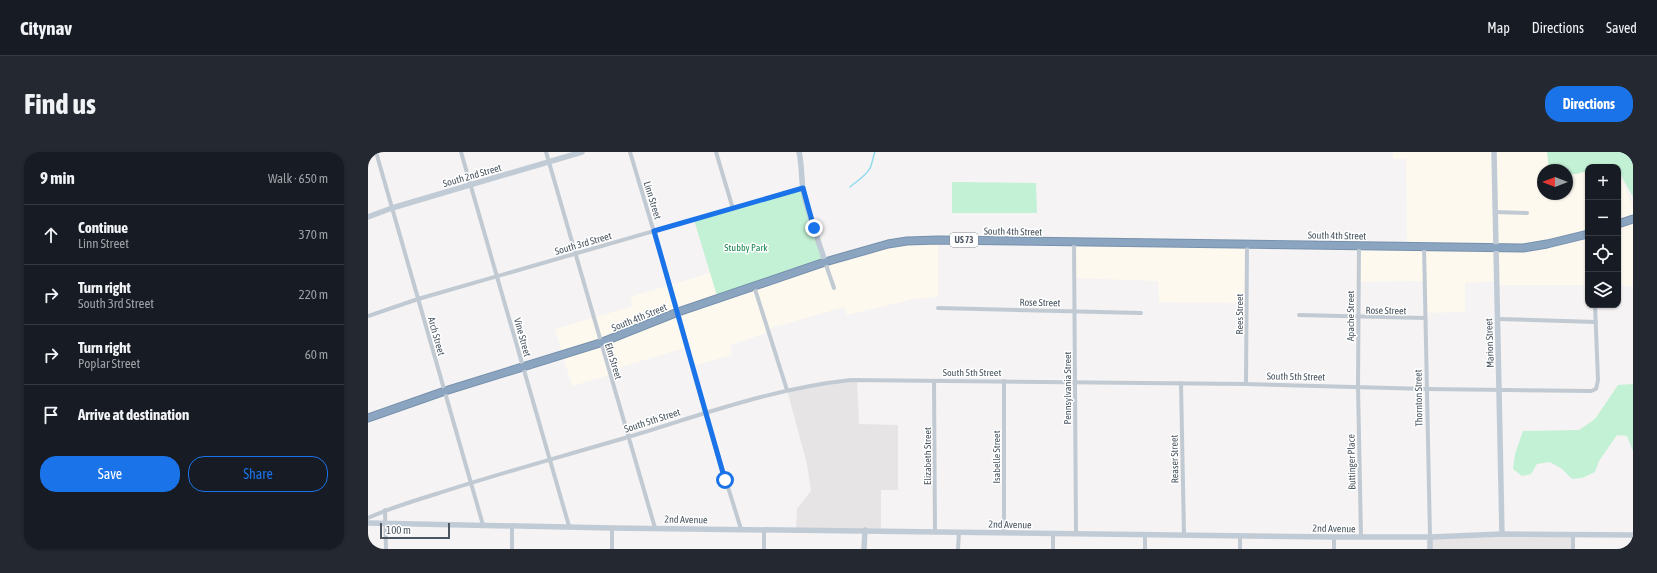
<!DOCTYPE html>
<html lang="en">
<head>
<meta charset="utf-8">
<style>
  body { margin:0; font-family:"Asap Condensed",sans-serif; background:#242831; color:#f1f3f6 }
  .controls { position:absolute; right:12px; top:12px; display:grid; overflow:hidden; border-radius:8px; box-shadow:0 1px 3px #0004 }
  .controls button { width:36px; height:36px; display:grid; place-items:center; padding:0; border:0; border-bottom:1px solid #363941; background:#171b24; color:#f1f3f6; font:20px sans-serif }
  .compass { position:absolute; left:1169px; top:12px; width:36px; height:36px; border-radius:50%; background:#171b24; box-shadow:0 1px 3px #0004; rotate:270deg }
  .scale { position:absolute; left:12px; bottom:10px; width:70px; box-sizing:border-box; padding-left:4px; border:2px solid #4a5661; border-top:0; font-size:11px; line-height:14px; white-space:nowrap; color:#4a5661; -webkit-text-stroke:3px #fff; paint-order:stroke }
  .stop { position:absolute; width:12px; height:12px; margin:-9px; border:3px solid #1a73e8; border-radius:50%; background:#fff }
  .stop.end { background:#1a73e8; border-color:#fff; box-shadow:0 1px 4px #0008 }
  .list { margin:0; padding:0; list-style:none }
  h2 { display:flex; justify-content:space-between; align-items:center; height:52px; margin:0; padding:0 16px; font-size:17px }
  h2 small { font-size:13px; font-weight:400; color:#9ea1a6 }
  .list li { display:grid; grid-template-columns:26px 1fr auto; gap:12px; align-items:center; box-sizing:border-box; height:60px; padding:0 16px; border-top:1px solid #363941 }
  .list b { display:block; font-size:15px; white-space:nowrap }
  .list p { margin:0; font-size:13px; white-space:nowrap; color:#9ea1a6 }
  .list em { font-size:13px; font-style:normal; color:#9ea1a6 }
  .actions { display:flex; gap:8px; padding:12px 16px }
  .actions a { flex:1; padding:9px 0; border:1px solid #1a73e8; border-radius:16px; text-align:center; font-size:14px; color:#1a73e8 }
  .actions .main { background:#1a73e8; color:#fff }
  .icon { flex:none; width:22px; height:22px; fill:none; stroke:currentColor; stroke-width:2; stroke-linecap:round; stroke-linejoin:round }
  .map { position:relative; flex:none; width:1265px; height:397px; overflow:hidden; border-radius:16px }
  header { display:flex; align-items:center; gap:24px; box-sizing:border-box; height:56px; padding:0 20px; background:#171b24; border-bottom:1px solid #363941 }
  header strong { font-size:19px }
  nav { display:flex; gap:22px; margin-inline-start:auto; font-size:14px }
  .intro { display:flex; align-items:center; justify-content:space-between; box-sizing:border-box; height:96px; padding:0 24px }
  h1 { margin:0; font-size:28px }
  .button { padding:10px 18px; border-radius:16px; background:#1a73e8; color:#fff; font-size:14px; font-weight:700 }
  main { display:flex; gap:24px; padding:0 24px }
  aside { flex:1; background:#171b24; border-radius:16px; box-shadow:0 1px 3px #0004 }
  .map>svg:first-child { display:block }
</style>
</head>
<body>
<header>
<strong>Citynav</strong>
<nav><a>Map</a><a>Directions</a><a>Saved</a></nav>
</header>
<div class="intro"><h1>Find us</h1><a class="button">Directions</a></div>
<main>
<aside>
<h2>9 min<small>Walk · 650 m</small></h2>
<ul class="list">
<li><svg class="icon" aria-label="ahead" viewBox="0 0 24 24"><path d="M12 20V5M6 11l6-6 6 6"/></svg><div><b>Continue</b><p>Linn Street</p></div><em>370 m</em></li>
<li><svg class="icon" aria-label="right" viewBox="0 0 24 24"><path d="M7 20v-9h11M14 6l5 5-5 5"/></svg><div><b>Turn right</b><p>South 3rd Street</p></div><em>220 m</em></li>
<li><svg class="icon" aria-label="right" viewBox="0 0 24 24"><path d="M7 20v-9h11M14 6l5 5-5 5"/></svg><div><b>Turn right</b><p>Poplar Street</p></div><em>60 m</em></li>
<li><svg class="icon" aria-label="arrive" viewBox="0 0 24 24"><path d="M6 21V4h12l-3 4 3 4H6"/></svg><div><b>Arrive at destination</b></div></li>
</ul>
<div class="actions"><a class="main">Save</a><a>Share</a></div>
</aside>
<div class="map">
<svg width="1265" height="397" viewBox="0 0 1265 397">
  <rect width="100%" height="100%" fill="#f5f3f3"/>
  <g fill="#fdf9ef">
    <polygon points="1025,0 1179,0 1181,18 1175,18 1175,42 1199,42 1199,22 1208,22 1220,19 1220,133 1129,133 1128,129 1097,131 1097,160 1057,161 1056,129 990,130 991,93 1039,94 1038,7 1025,7"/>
    <polygon points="1250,20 1265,54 1265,134 1250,134"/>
    <polygon points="570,88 570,145 546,147 479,163 476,155 400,177 401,180 362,193 364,203 325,214 319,195 241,219 242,223 204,234 187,177 265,154 262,145 342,121 350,146 502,96"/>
    <polygon points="706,90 879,92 879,151 791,150 790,129 706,126"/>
  </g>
  <g fill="#e6e4e5">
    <polygon points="489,228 491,272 530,273 530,338 513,338 513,379 428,378 429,357 443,339 439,312 419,238"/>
    <polygon points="1205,382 1205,397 1062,397 1062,385"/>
  </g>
  <g fill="#c3f1d5">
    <polygon points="1179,0 1265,0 1265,45 1250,18 1250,15 1247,13 1237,15 1220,15 1220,19 1208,22 1199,22 1199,18 1181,18"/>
    <polygon points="584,30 668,31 669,61 584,61"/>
    <polygon points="435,36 457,110 350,147 326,68"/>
    <polygon points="1265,232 1265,299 1259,284 1249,283 1231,309 1227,320 1214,326 1204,327 1194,317 1182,310 1169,312 1163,322 1154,324 1145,317 1147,302 1155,279 1211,278 1227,267 1250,233"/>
  </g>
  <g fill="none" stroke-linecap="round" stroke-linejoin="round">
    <g stroke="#90daee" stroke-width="1.5">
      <polyline points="1259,0 1265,11"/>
      <path d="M482,35C489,29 498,24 502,16C504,13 505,4 507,0"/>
    </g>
    <defs>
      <g id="highway">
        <polyline points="1250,72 1265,67"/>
        <polyline points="0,266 77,239 232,191 310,160 457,110 520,92 539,89 570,88 1155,96 1179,92 1220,82"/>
      </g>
    </defs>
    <use href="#highway" stroke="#7690ad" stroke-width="9"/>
    <g stroke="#c1cad2" stroke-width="4">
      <polyline points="8,0 115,373"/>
      <polyline points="93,0 201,374"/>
      <polyline points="178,0 287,376"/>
      <polyline points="262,0 310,160 337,261 373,377"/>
      <polyline points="348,0 365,57"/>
      <polyline points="1127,60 1159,61"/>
      <polyline points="706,90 708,382"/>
      <polyline points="991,93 990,234 993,385"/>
      <polyline points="1056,94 1062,385"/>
      <polyline points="457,110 466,136"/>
      <polyline points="386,134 419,238"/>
      <polyline points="570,156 773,161"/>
      <polyline points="931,163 1057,166"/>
      <polyline points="0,164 50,147 435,36"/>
      <polyline points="1130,167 1228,170"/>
      <polyline points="566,229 567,380"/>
      <polyline points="813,231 816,383"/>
      <polyline points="878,232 879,92"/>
      <polyline points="17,358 18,397"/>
      <path d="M0,366C22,356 45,349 68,342C132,321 196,304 260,285C333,263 406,236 483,228L878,232L1059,237L1223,239L1228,237L1230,228L1227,153"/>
      <polyline points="144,374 144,397"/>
      <polyline points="244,376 244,397"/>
      <polyline points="396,377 396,397"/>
      <polyline points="636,380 636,229"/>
      <polyline points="685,382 685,397"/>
      <polyline points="1205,382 1205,397"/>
      <polyline points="966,385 966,397"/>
      <polyline points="590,397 591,380"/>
      <polyline points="777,397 777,383"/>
      <polyline points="872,397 872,384"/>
    </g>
    <g stroke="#c1cbd6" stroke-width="5.5">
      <path d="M431,0C434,12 433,24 435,37C439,61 450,86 457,110"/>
      <polyline points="1126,0 1134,382"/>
      <polyline points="0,65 24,56 214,0"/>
      <polyline points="0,371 244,376 966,385 1062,385 1134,382 1265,383"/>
      <polyline points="496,397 497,378"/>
      <polyline points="1062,397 1062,385"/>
    </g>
    <use href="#highway" stroke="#8ba5c1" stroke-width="7"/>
  </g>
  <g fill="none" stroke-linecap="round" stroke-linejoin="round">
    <polyline stroke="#1a73e8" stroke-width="5" points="357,328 286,79 435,36 446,76"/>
  </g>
  <g text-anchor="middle" stroke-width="3" stroke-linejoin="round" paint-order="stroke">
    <rect fill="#fff" stroke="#808990" stroke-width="1" x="582" y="81" width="28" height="14" rx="3"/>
    <g font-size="9" font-weight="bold" fill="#4a5661">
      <text x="596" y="91">US 73</text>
    </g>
    <g font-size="10" fill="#4a5661" stroke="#fff">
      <text transform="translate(104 23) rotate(-16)" y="4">South 2nd Street</text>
      <text transform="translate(285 48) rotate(73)" y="4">Linn Street</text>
      <text transform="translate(645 79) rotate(1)" y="4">South 4th Street</text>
      <text transform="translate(969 83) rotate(1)" y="4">South 4th Street</text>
      <text transform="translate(215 91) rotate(-16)" y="4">South 3rd Street</text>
      <text transform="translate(672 150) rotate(1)" y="4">Rose Street</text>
      <text transform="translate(1018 158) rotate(1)" y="4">Rose Street</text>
      <text transform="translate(871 162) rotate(-90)" y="4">Rees Street</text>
      <text transform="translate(982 164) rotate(-90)" y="4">Apache Street</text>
      <text transform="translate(271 165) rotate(-22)" y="4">South 4th Street</text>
      <text transform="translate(69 184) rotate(74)" y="4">Arch Street</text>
      <text transform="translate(155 185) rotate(74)" y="4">Vine Street</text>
      <text transform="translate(1121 191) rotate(-92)" y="4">Marion Street</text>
      <text transform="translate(246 209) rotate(73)" y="4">Elm Street</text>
      <text x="604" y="224">South 5th Street</text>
      <text transform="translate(928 224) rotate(1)" y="4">South 5th Street</text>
      <text transform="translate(699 236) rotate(-90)" y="4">Pennsylvania Street</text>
      <text transform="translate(1050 246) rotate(-91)" y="4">Thornton Street</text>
      <text transform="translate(284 268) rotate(-18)" y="4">South 5th Street</text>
      <text transform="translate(559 304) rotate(-90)" y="4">Elizabeth Street</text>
      <text transform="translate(628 305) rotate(-90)" y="4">Isabelle Street</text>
      <text transform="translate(806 307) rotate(-91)" y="4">Reaser Street</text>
      <text transform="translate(983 310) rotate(-91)" y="4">Buttinger Place</text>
      <text transform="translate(318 367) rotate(1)" y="4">2nd Avenue</text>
      <text transform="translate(642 372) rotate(1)" y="4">2nd Avenue</text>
      <text transform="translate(966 376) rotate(1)" y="4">2nd Avenue</text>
    </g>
    <g font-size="10" fill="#17864f" stroke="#fff">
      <text x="378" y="99">Stubby Park</text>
    </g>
  </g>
</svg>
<div class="controls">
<button>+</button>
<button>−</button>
<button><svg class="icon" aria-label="locate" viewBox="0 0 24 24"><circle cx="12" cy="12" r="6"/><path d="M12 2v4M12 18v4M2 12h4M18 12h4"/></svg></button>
<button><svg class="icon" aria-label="layers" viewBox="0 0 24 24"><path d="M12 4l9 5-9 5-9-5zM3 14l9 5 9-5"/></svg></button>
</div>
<svg class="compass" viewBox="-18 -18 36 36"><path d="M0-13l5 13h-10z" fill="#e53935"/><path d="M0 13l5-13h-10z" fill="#9ea1a6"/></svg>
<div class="scale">100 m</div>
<div class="stop" style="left:357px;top:328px"></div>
<div class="stop end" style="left:446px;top:76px"></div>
</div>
</main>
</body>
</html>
